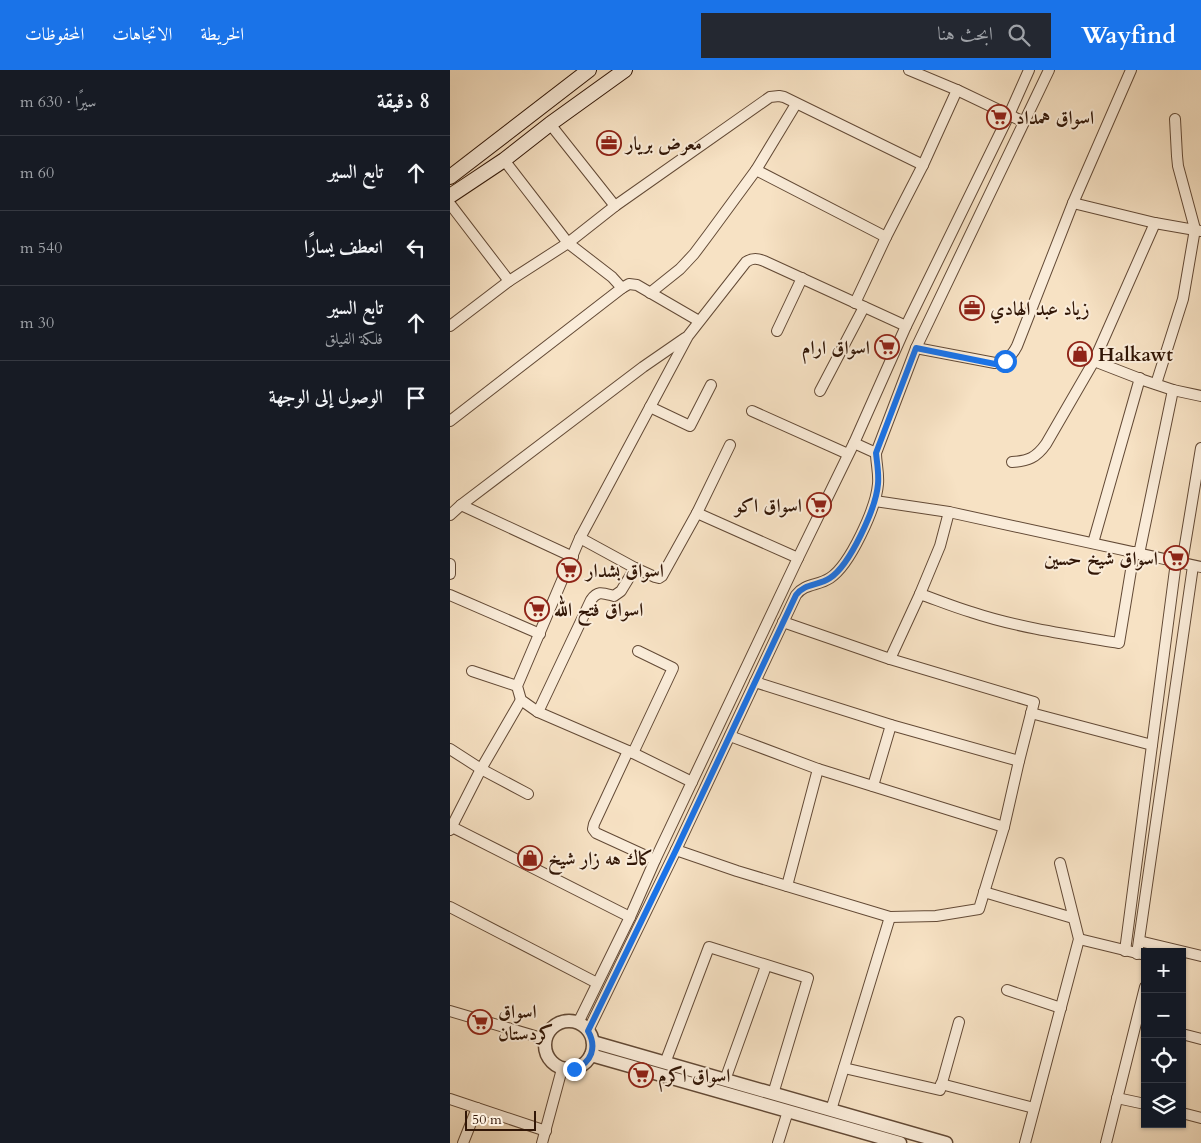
<!DOCTYPE html>
<html lang="ar">
<head>
<meta charset="utf-8">
<style>
  body { margin:0; font-family:Cardo,Amiri,serif; background:#242831; color:#f1f3f6; direction:rtl }
  .controls { position:absolute; right:15px; bottom:15px; display:grid; overflow:hidden; border-radius:0px; box-shadow:0 1px 4px #0004 }
  .controls button { width:45px; height:45px; display:grid; place-items:center; padding:0; border:0; border-bottom:1px solid #363941; background:#171b24; color:#f1f3f6; font:25px sans-serif }
  .scale { position:absolute; left:15px; bottom:12px; width:71px; box-sizing:border-box; padding-left:5px; border:2px solid #321707; border-top:0; font-size:14px; line-height:18px; white-space:nowrap; color:#321707; -webkit-text-stroke:4px #faecd9; paint-order:stroke }
  .stop { position:absolute; width:15px; height:15px; margin:-11px; border:4px solid #1a73e8; border-radius:50%; background:#fff }
  .stop.end { background:#1a73e8; border-color:#fff; box-shadow:0 1px 5px #0008 }
  .list { margin:0; padding:0; list-style:none }
  h2 { display:flex; justify-content:space-between; align-items:center; height:65px; margin:0; padding:0 20px; font-size:21px }
  h2 small { font-size:16px; font-weight:400; color:#9ea1a6 }
  .list li { display:grid; grid-template-columns:32px 1fr auto; gap:15px; align-items:center; box-sizing:border-box; height:75px; padding:0 20px; border-top:1px solid #363941 }
  .list b { display:block; font-size:19px; white-space:nowrap }
  .list p { margin:0; font-size:16px; white-space:nowrap; color:#9ea1a6 }
  .list em { font-size:16px; font-style:normal; color:#9ea1a6 }
  .icon { flex:none; width:28px; height:28px; fill:none; stroke:currentColor; stroke-width:2; stroke-linecap:round; stroke-linejoin:round }
  .map { position:relative; flex:none; width:751px; height:1073px; overflow:hidden; direction:ltr }
  header { display:flex; align-items:center; gap:30px; box-sizing:border-box; height:70px; padding:0 25px; background:#1a73e8; color:#fff }
  header strong { font-size:24px }
  nav { display:flex; gap:28px; margin-inline-start:auto; font-size:18px }
  .search { width:350px; height:45px; background:#242831; display:flex; align-items:center; gap:12px; box-sizing:border-box; padding:0 18px; border-radius:0px; color:#9ea1a6; font-size:19px }
  main { display:flex }
  aside { flex:1; background:#171b24 }
  .map>svg:first-child { display:block }
</style>
</head>
<body>
<header>
<strong>Wayfind</strong>
<div class="search"><svg class="icon" aria-label="search" viewBox="0 0 24 24"><circle cx="10" cy="10" r="6"/><path d="M15 15l6 6"/></svg>ابحث هنا</div>
<nav><a>الخريطة</a><a>الاتجاهات</a><a>المحفوظات</a></nav>
</header>
<main>
<div class="map">
<svg width="751" height="1073" viewBox="0 0 751 1073">
  <rect width="100%" height="100%" fill="#f7e2c4"/>
  <filter id="stains"><feTurbulence type="fractalNoise" baseFrequency=".004" numOctaves="4"/><feColorMatrix values="0 0 0 0 .2 0 0 0 0 .09 0 0 0 0 .02 0 0 0 .5 -.17"/></filter>
  <radialGradient id="worn" r=".72"><stop offset=".6" stop-color="#630" stop-opacity="0"/><stop offset="1" stop-color="#630" stop-opacity=".3"/></radialGradient>
  <g fill="none" stroke-linecap="round" stroke-linejoin="round">
    <defs>
      <g id="minor">
        <polyline points="459,0 507,20 574,52"/>
        <polyline points="100,54 165,136"/>
        <polyline points="54,90 118,173 162,207 172,218"/>
        <polyline points="306,100 436,167"/>
        <polyline points="623,133 705,153 751,161"/>
        <polyline points="0,134 59,211"/>
        <polyline points="200,223 230,199 244,184 259,164 306,100 346,34"/>
        <polyline points="405,233 436,167 473,95 507,20"/>
        <polyline points="0,256 59,211 118,173 165,136 320,27 329,26 334,27 473,95"/>
        <polyline points="327,261 352,208"/>
        <path d="M466,278L545,293C557,290 562,286 567,276L623,133L681,0"/>
        <polyline points="644,291 693,310 723,320 751,326"/>
        <polyline points="706,314 733,229 745,159 728,96 727,86 725,49"/>
        <polyline points="370,321 414,237"/>
        <polyline points="200,337 240,356 261,315"/>
        <polyline points="302,341 398,384"/>
        <polyline points="0,351 172,218 179,214 187,215 249,251"/>
        <polyline points="404,373 426,383"/>
        <path d="M562,392C578,391 586,388 596,374L644,291L705,153"/>
        <polyline points="425,431 499,442 751,497"/>
        <polyline points="11,435 123,487"/>
        <polyline points="247,443 348,488"/>
        <polyline points="0,445 11,435 193,297 235,268"/>
        <polyline points="130,468 185,498 205,507 209,508 212,506 247,443 280,375"/>
        <polyline points="643,473 690,308"/>
        <polyline points="689,484 723,320"/>
        <polyline points="732,493 751,378"/>
        <polyline points="0,494 0,504"/>
        <path d="M470,524C487,530 504,537 521,542C569,558 620,565 669,573L684,482"/>
        <polyline points="0,525 90,564"/>
        <polyline points="440,589 470,524 490,476 499,442"/>
        <polyline points="22,601 67,616"/>
        <polyline points="305,612 441,655 569,691"/>
        <path d="M88,642L141,530C148,520 153,523 164,526L171,521L185,498"/>
        <polyline points="581,643 702,675"/>
        <polyline points="280,666 368,699 554,757"/>
        <polyline points="0,679 31,699 78,724"/>
        <polyline points="178,681 144,754 143,759 146,763 205,790"/>
        <polyline points="183,683 223,598 188,581"/>
        <path d="M242,712L183,683L88,642L71,630L67,616L130,468L238,266L296,192C302,188 307,188 314,191L456,256"/>
        <polyline points="423,716 441,655"/>
        <polyline points="0,756 180,847"/>
        <polyline points="0,760 31,699 71,630"/>
        <polyline points="226,780 287,801 440,847 486,846 529,839 554,757 569,691 584,632 440,589 333,552"/>
        <polyline points="337,816 368,699"/>
        <polyline points="534,822 623,848"/>
        <polyline points="0,837 147,913"/>
        <polyline points="629,869 695,885"/>
        <polyline points="689,871 751,886"/>
        <polyline points="675,881 726,492"/>
        <polyline points="687,884 743,496"/>
        <polyline points="557,920 611,938"/>
        <polyline points="0,941 95,969"/>
        <polyline points="128,953 180,847 205,790 348,488 404,373 456,256 559,45 579,0"/>
        <path d="M138,961L226,780L346,525C355,513 368,516 380,508C400,495 426,438 428,414C429,403 426,393 426,383L466,278L599,0"/>
        <polyline points="732,964 751,969"/>
        <polyline points="215,993 259,877 358,908 323,1024"/>
        <polyline points="394,998 490,1020 509,952"/>
        <polyline points="275,1010 316,896"/>
        <polyline points="491,1014 584,1038"/>
        <polyline points="667,1028 695,1034"/>
        <polyline points="0,1029 96,1061"/>
        <polyline points="381,1040 440,847"/>
        <polyline points="732,1043 751,1048"/>
        <polyline points="13,1073 27,1038"/>
        <polyline points="92,1073 112,999"/>
        <polyline points="328,1073 338,1041"/>
        <polyline points="575,1073 629,869 610,793"/>
        <polyline points="656,1073 695,917"/>
      </g>
      <g id="tertiary">
        <circle cx="119" cy="975" r="24"/>
        <polyline points="143,972 496,1073"/>
        <polyline points="141,985 450,1073"/>
      </g>
      <g id="secondary">
        <polyline points="0,107 139,0"/>
        <polyline points="0,126 54,90 100,54 175,0"/>
      </g>
    </defs>
    <use href="#minor" stroke="#634a36" stroke-width="12"/>
    <use href="#tertiary" stroke="#634a36" stroke-width="15"/>
    <use href="#secondary" stroke="#321707" stroke-width="16"/>
    <use href="#minor" stroke="#faecd9" stroke-width="10"/>
    <use href="#tertiary" stroke="#faecd9" stroke-width="12"/>
    <use href="#secondary" stroke="#faecd9" stroke-width="14"/>
  </g>
  <g fill="none" stroke-linecap="round" stroke-linejoin="round">
    <path stroke="#1a73e8" stroke-width="6" d="M124,999C142,993 147,977 138,961L226,780L346,525C355,513 368,516 380,508C400,495 426,438 428,414C429,403 427,393 426,383L466,278L535,292L545,294L555,291"/>
  </g>
  <defs>
    <symbol id="supermarket-ring" viewBox="-11 -11 22 22"><circle r="9.5" fill="#faecd9" stroke="#8f2418" stroke-width="1.5"/><path d="M-6-5.5h2.5l.6 2H6L4.5 2H-2.5L-4.4-4H-6ZM-1.5 3.2a1.3 1.3 0 1 0 .1 0ZM3 3.2a1.3 1.3 0 1 0 .1 0Z" fill="#8f2418"/></symbol>
    <symbol id="office-ring" viewBox="-11 -11 22 22"><circle r="9.5" fill="#faecd9" stroke="#8f2418" stroke-width="1.5"/><path d="M-6-3h4V-5.5h4V-3h4V5H-6ZM-1-4.5V-3h2v-1.5ZM-6 0V1H6V0Z" fill="#8f2418"/></symbol>
    <symbol id="shop-ring" viewBox="-11 -11 22 22"><circle r="9.5" fill="#faecd9" stroke="#8f2418" stroke-width="1.5"/><path d="M-5-2.5h2.3a2.7 3.5 0 0 1 5.4 0H5L5.5 6h-11ZM-1.5-2.5h3a1.5 2.3 0 0 0-3 0Z" fill="#8f2418"/></symbol>
  </defs>
  <g fill-rule="evenodd">
    <use href="#supermarket-ring" x="535" y="33" width="28" height="28"/>
    <use href="#office-ring" x="145" y="59" width="28" height="28"/>
    <use href="#office-ring" x="508" y="224" width="28" height="28"/>
    <use href="#supermarket-ring" x="423" y="263" width="28" height="28"/>
    <use href="#shop-ring" x="616" y="270" width="28" height="28"/>
    <use href="#supermarket-ring" x="355" y="421" width="28" height="28"/>
    <use href="#supermarket-ring" x="712" y="474" width="28" height="28"/>
    <use href="#supermarket-ring" x="105" y="486" width="28" height="28"/>
    <use href="#supermarket-ring" x="73" y="525" width="28" height="28"/>
    <use href="#shop-ring" x="66" y="774" width="28" height="28"/>
    <use href="#supermarket-ring" x="16" y="938" width="28" height="28"/>
    <use href="#supermarket-ring" x="177" y="991" width="28" height="28"/>
  </g>
  <g text-anchor="middle" stroke-width="4" stroke-linejoin="round" paint-order="stroke">
    <g font-size="19" font-weight="bold" fill="#321707" stroke="#faecd9" text-anchor="start">
      <text x="566" y="54">اسواق همداد</text>
      <text x="176" y="80">معرض بريار</text>
      <text x="540" y="245">زياد عبد الهادي</text>
      <text x="420" y="284" text-anchor="end">اسواق ارام</text>
      <text x="648" y="291">Halkawt</text>
      <text x="352" y="442" text-anchor="end">اسواق اكو</text>
      <text x="708" y="495" text-anchor="end">اسواق شيخ حسين</text>
      <text x="136" y="507">اسواق بشدار</text>
      <text x="104" y="546">اسواق فتح الله</text>
      <text x="98" y="795">كاك هه زار شيخ</text>
      <text x="48" y="948">اسواق<tspan x="48" dy="22">كردستان</tspan></text>
      <text x="208" y="1012">اسواق اكرم</text>
    </g>
  </g>
  <rect width="100%" height="100%" filter="url(#stains)"/>
  <rect width="100%" height="100%" fill="url(#worn)"/>
</svg>
<div class="controls">
<button>+</button>
<button>−</button>
<button><svg class="icon" aria-label="locate" viewBox="0 0 24 24"><circle cx="12" cy="12" r="6"/><path d="M12 2v4M12 18v4M2 12h4M18 12h4"/></svg></button>
<button><svg class="icon" aria-label="layers" viewBox="0 0 24 24"><path d="M12 4l9 5-9 5-9-5zM3 14l9 5 9-5"/></svg></button>
</div>
<div class="scale">50 m</div>
<div class="stop" style="left:555px;top:291px"></div>
<div class="stop end" style="left:124px;top:999px"></div>
</div>
<aside>
<h2>8 دقيقة<small>سيرًا · 630 m</small></h2>
<ul class="list">
<li><svg class="icon" aria-label="ahead" viewBox="0 0 24 24"><path d="M12 20V5M6 11l6-6 6 6"/></svg><div><b>تابع السير</b></div><em>60 m</em></li>
<li><svg class="icon" aria-label="left" viewBox="0 0 24 24"><path d="M17 20v-9H6M10 6l-5 5 5 5"/></svg><div><b>انعطف يسارًا</b></div><em>540 m</em></li>
<li><svg class="icon" aria-label="ahead" viewBox="0 0 24 24"><path d="M12 20V5M6 11l6-6 6 6"/></svg><div><b>تابع السير</b><p>فلكة الفيلق</p></div><em>30 m</em></li>
<li><svg class="icon" aria-label="arrive" viewBox="0 0 24 24"><path d="M6 21V4h12l-3 4 3 4H6"/></svg><div><b>الوصول إلى الوجهة</b></div></li>
</ul>
</aside>
</main>
</body>
</html>
